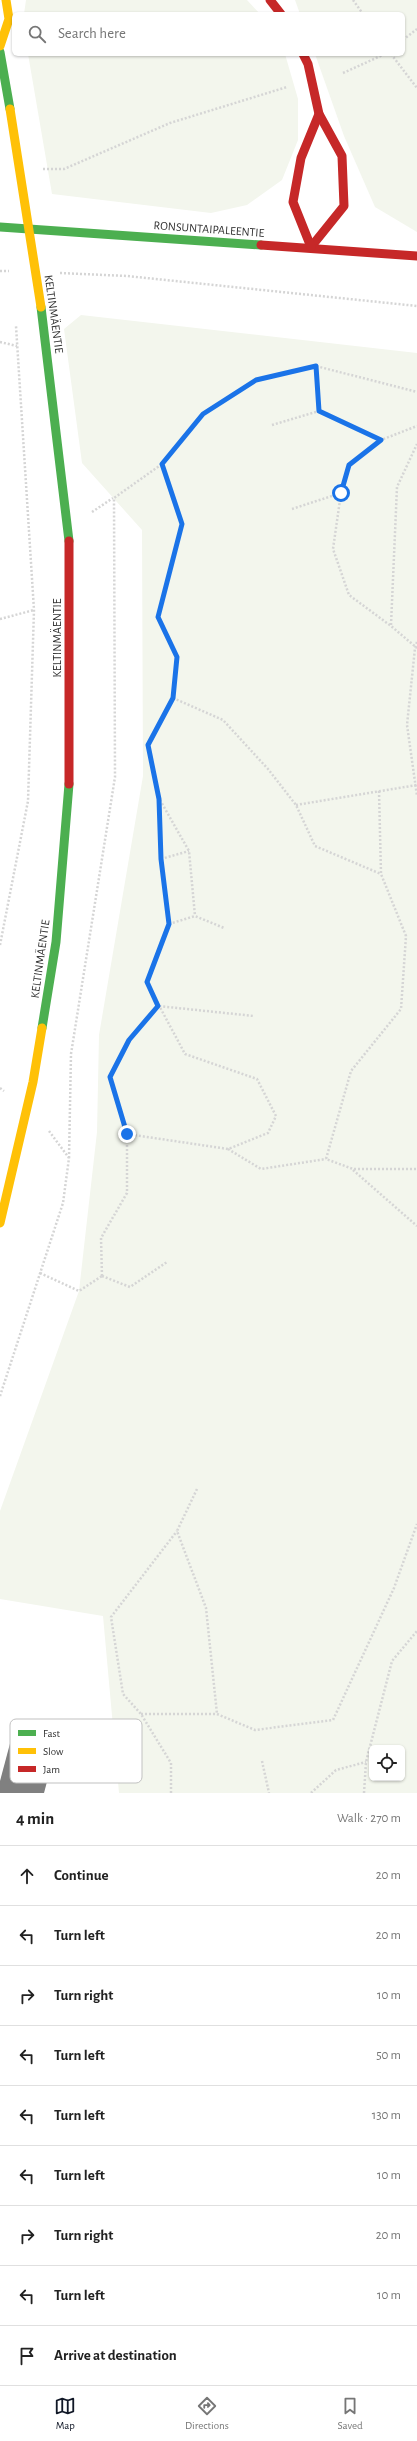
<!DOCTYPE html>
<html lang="en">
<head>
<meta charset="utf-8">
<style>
  body { margin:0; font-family:"Alegreya Sans",sans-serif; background:#f6f6f6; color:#222 }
  .controls { position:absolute; right:12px; bottom:12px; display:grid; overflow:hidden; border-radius:6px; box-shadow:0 1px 3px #0004 }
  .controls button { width:36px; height:36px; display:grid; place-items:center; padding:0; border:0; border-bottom:1px solid #e0e0e0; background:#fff; color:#222; font:20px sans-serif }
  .stop { position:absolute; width:12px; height:12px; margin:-9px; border:3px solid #1a73e8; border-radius:50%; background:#fff }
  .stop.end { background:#1a73e8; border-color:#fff; box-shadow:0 1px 4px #0008 }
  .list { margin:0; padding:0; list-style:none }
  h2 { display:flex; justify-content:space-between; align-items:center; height:52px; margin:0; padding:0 16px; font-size:17px }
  h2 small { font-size:13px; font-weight:400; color:#767676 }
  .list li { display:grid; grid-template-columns:26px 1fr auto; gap:12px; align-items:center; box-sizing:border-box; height:60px; padding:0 16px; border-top:1px solid #e0e0e0 }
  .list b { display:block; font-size:15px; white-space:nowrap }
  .list em { font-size:13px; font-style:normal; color:#767676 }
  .icon { flex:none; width:22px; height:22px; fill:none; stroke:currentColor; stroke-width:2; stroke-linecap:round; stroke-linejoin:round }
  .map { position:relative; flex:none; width:417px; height:1793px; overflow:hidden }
  .search { position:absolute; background:#fff; box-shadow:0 1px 3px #0004; left:12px; right:12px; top:12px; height:44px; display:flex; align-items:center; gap:10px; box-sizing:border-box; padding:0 14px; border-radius:6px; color:#767676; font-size:15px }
  .sheet { height:592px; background:#fff }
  nav { display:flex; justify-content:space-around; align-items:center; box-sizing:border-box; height:56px; border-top:1px solid #e0e0e0; background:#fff; font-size:11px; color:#767676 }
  nav a { display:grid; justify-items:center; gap:2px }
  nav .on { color:#111827 }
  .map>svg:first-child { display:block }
</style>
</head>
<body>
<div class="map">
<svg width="417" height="1793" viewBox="0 0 417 1793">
  <rect width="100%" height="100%" fill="#fff"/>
  <g fill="#f3f6ed" fill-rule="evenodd">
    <polygon points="26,0 247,0 260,14 24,14"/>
    <polygon points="295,0 417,0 417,232 375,207 344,136 315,54 403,54 403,14 300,14"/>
    <polygon points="28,54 285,54 298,99 298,140 282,180 247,205 211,213 52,194"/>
    <path d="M81,315L417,353V1793H119L103,1616L0,1599V1511L79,1291L97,1132L99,1035L143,776L142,530L82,463L64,329ZM372,1748H402V1778H372Z"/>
  </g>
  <polygon fill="#808080" points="16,1721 60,1733 44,1793 0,1793 0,1781"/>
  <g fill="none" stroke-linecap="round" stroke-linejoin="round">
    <g stroke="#d5d5d5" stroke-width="2.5" stroke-dasharray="2 2" stroke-linecap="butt">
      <polyline points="353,0 363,14"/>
      <polyline points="403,40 417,29"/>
      <polyline points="391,54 417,88"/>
      <polyline points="343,73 385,54"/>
      <polyline points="43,169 64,169 170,123 287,87"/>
      <polyline points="0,271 9,271"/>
      <polyline points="60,273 127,276 417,306"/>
      <polyline points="0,342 17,346"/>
      <polyline points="316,366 319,411 381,440 417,426"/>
      <polyline points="272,425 319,411"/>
      <polyline points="381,440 349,465 341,493 333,549 349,595 391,626 417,648"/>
      <polyline points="292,509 341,493"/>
      <polyline points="92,512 113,498"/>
      <polyline points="0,619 34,610"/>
      <polyline points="391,625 397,487 417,444"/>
      <polyline points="417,642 415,648 407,725 417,796"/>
      <polyline points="173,698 223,720 268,769 296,805 315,846 381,874"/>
      <polyline points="379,791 381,874 406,936 401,1009 351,1071 326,1159 353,1169 417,1169"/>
      <polyline points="160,800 189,851 195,916"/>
      <polyline points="296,805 417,785"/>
      <polyline points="161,859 189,851"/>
      <polyline points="169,924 195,916 224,928"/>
      <polyline points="0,945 28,801 34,610 16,326"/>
      <polyline points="0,1088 4,1091"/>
      <polyline points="127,1134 228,1149 268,1133 276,1116 257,1079 185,1054 147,983 169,924 161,859 159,799 148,745 173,698 177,657 158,617 182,524 162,464"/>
      <polyline points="228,1149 261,1169 326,1159"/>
      <polyline points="69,1158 71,1054 115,777 114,498 162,464 203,414 256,380 316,366 417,392"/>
      <polyline points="353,1170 417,1226"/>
      <polyline points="40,1273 79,1291 102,1276"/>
      <polyline points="102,1276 101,1238 127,1193 127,1134 110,1077 129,1040 158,1006 254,1016"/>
      <polyline points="102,1276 130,1287 167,1262"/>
      <polyline points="0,1396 63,1203 69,1158 49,1131"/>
      <polyline points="197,1489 177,1531 206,1608 217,1714"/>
      <polyline points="141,1714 217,1714 255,1730 333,1720 394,1588 417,1524"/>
      <polyline points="262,1761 269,1793"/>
      <polyline points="171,1793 171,1763 141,1714 123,1694 111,1617 177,1531"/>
      <polyline points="311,1793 336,1770 366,1762"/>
      <polyline points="364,1793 366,1762 392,1661 417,1631"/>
    </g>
    <g stroke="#4caf50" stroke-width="9">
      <polyline points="0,52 10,109"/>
      <polyline points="0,227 261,245"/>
      <polyline points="41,307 69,541"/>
      <polyline points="42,1028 56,942 69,784"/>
    </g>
    <g stroke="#ffc107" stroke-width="9">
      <polyline points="0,46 9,19 6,0"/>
      <polyline points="0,1223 33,1082 42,1028"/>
    </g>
    <g stroke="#c62828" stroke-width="9">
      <polyline points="270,0 281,14"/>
      <polyline points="303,54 308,64 319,114 342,156 344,206 311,247"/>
      <polyline points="261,245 417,256"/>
      <polyline points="311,247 293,202 301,158 319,114"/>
      <polyline points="69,541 69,784"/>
    </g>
    <polyline stroke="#ffc107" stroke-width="9" points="10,109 41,307"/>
  </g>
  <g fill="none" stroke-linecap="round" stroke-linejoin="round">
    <polyline stroke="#1a73e8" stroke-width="5" points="127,1134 110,1077 129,1040 158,1006 147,982 169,924 161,859 159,799 148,745 173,698 177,657 158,617 182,524 162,464 203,414 256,380 316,366 319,411 381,440 349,465 341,493"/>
  </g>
  <g text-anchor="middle" stroke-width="4" stroke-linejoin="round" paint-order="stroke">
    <g font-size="12" fill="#313131" stroke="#fff">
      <text transform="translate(209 229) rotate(4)" y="4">RONSUNTAIPALEENTIE</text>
      <text transform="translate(54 314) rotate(82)" y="4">KELTINMÄENTIE</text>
      <text transform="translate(57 638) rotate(-90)" y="4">KELTINMÄENTIE</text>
      <text transform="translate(40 959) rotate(-82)" y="4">KELTINMÄENTIE</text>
    </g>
  </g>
  <rect x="10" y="1719" width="132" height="64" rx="6" fill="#fff" stroke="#c1c1c1" stroke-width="1"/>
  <rect x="18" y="1730" width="18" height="6" fill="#4caf50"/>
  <rect x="18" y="1748" width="18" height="6" fill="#ffc107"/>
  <rect x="18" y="1766" width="18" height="6" fill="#c62828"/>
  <g font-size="11" fill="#313131">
    <text x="43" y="1737">Fast</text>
    <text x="43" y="1755">Slow</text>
    <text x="43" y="1773">Jam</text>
  </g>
</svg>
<div class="controls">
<button><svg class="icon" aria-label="locate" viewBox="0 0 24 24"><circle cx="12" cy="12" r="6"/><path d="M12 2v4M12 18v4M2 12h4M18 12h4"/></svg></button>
</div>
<div class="stop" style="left:341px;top:493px"></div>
<div class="stop end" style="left:127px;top:1134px"></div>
<div class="search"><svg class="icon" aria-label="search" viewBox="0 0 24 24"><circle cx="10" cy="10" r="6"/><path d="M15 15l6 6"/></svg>Search here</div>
</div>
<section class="sheet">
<h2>4 min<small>Walk · 270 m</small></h2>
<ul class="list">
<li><svg class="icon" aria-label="ahead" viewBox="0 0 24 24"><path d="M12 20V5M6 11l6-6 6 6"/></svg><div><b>Continue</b></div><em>20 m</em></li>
<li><svg class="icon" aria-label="left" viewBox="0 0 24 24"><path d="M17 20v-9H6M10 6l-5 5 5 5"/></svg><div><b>Turn left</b></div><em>20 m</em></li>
<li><svg class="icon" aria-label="right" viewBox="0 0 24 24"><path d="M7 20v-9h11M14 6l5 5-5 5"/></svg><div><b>Turn right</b></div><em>10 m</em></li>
<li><svg class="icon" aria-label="left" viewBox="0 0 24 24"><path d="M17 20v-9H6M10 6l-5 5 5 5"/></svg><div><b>Turn left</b></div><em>50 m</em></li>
<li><svg class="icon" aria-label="left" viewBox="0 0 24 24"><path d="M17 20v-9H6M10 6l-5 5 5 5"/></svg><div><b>Turn left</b></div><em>130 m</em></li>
<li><svg class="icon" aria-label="left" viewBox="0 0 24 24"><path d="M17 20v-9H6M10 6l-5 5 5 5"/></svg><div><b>Turn left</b></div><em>10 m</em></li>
<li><svg class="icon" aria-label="right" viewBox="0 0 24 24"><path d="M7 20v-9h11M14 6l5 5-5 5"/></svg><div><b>Turn right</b></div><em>20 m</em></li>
<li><svg class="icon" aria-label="left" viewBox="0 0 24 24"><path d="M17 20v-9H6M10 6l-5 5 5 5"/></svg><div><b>Turn left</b></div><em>10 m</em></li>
<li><svg class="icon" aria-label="arrive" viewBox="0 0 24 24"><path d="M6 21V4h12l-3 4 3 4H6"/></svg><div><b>Arrive at destination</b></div></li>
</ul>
</section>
<nav>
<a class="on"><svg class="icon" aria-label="map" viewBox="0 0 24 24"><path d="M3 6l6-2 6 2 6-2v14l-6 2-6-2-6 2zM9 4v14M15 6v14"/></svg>Map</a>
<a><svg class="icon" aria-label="directions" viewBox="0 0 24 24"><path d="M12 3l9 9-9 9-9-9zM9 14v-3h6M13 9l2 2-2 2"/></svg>Directions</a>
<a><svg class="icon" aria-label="saved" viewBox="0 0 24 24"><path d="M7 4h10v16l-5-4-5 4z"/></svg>Saved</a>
</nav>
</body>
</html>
